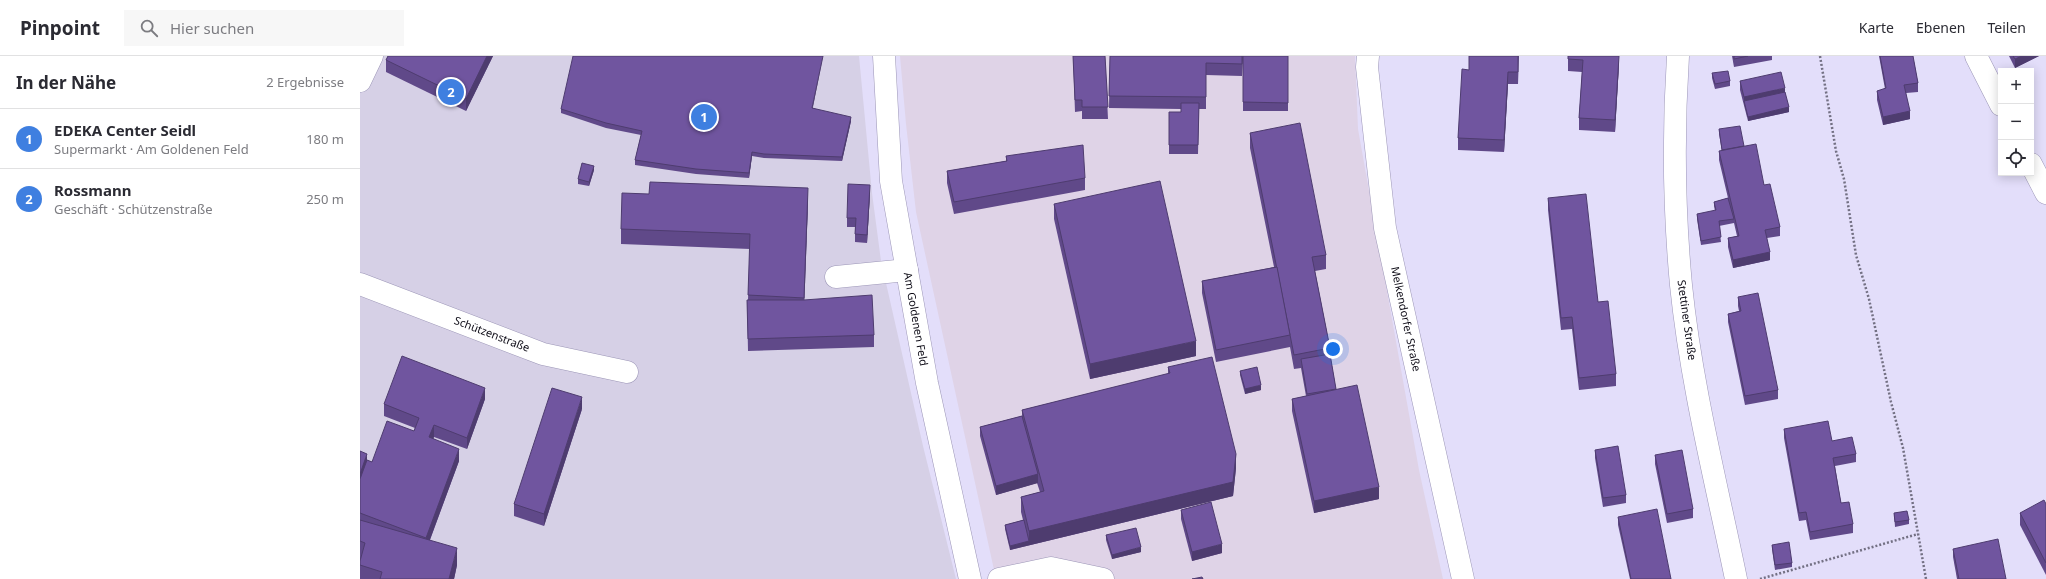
<!DOCTYPE html>
<html lang="de">
<head>
<meta charset="utf-8">
<style>
  body { margin:0; font-family:"Noto Sans",sans-serif; background:#f7f7f7; color:#2b2b33 }
  .controls { position:absolute; right:12px; top:12px; display:grid; overflow:hidden; border-radius:0px; box-shadow:0 2px 10px #0003 }
  .controls button { width:36px; height:36px; display:grid; place-items:center; padding:0; border:0; border-bottom:1px solid #e1e1e2; background:#fff; color:#2b2b33; font:20px sans-serif }
  .you { position:absolute; left:973px; top:293px; width:14px; height:14px; margin:-10px; border:3px solid #fff; border-radius:50%; background:#1a73e8; box-shadow:0 0 0 6px #1a73e833 }
  .badge { display:grid; place-items:center; width:26px; height:26px; border-radius:50%; background:#0f766e; color:#fff; font-size:13px; font-weight:700 }
  .pin { position:absolute; translate:-50% -50%; border:2px solid #fff; box-shadow:0 1px 4px #0006 }
  .list { margin:0; padding:0; list-style:none }
  h2 { display:flex; justify-content:space-between; align-items:center; height:52px; margin:0; padding:0 16px; font-size:17px }
  h2 small { font-size:13px; font-weight:400; color:#7c7c81 }
  .list li { display:grid; grid-template-columns:26px 1fr auto; gap:12px; align-items:center; box-sizing:border-box; height:60px; padding:0 16px; border-top:1px solid #e1e1e2 }
  .list b { display:block; font-size:15px; white-space:nowrap }
  .list p { margin:0; font-size:13px; white-space:nowrap; color:#7c7c81 }
  .list em { font-size:13px; font-style:normal; color:#7c7c81 }
  .icon { flex:none; width:22px; height:22px; fill:none; stroke:currentColor; stroke-width:2; stroke-linecap:round; stroke-linejoin:round }
  .map { position:relative; flex:none; width:1686px; height:523px; overflow:hidden }
  header { display:flex; align-items:center; gap:24px; box-sizing:border-box; height:56px; padding:0 20px; background:#fff; border-bottom:1px solid #e1e1e2 }
  header strong { font-size:19px }
  nav { display:flex; gap:22px; margin-inline-start:auto; font-size:14px }
  .search { width:280px; height:36px; background:#f7f7f7; display:flex; align-items:center; gap:10px; box-sizing:border-box; padding:0 14px; border-radius:0px; color:#7c7c81; font-size:15px }
  main { display:flex }
  aside { flex:1; background:#fff }
  .map>svg:first-child { display:block }
</style>
</head>
<body>
<header>
<strong>Pinpoint</strong>
<div class="search"><svg class="icon" aria-label="search" viewBox="0 0 24 24"><circle cx="10" cy="10" r="6"/><path d="M15 15l6 6"/></svg>Hier suchen</div>
<nav><a>Karte</a><a>Ebenen</a><a>Teilen</a></nav>
</header>
<main>
<aside>
<h2>In der Nähe<small>2 Ergebnisse</small></h2>
<ul class="list">
<li><span class="badge" style="background:#3f7fe0">1</span><div><b>EDEKA Center Seidl</b><p>Supermarkt · Am Goldenen Feld</p></div><em>180 m</em></li>
<li><span class="badge" style="background:#3f7fe0">2</span><div><b>Rossmann</b><p>Geschäft · Schützenstraße</p></div><em>250 m</em></li>
</ul>
</aside>
<div class="map">
<svg width="1686" height="523" viewBox="0 0 1686 523">
  <rect width="100%" height="100%" fill="#e3defa"/>
  <polygon fill="#d6d0e6" points="0,0 499,0 512,137 521,205 563,390 596,523 0,523"/>
  <polygon fill="#dfd3e7" points="540,0 995,0 998,73 1059,414 1083,523 636,523 556,156 546,68"/>
  <g fill="none" stroke-linecap="round" stroke-linejoin="round">
    <defs>
      <g id="minor">
        <polyline points="524,0 531,125 567,327 610,523"/>
        <polyline points="1008,0 1007,11 1025,172 1103,523"/>
        <path d="M1318,0C1313,76 1314,154 1321,229C1331,328 1356,426 1376,523"/>
        <polyline points="1616,0 1641,49"/>
        <polyline points="0,25 12,0"/>
        <polyline points="1671,108 1686,137"/>
        <polyline points="476,221 547,214"/>
        <polyline points="0,228 183,298 267,316"/>
        <polyline points="639,523 691,512 743,523"/>
      </g>
    </defs>
    <use href="#minor" stroke="#9c96b7" stroke-width="23"/>
    <g stroke="#737083" stroke-width="2.5" stroke-dasharray="2 2" stroke-linecap="butt">
      <polyline points="1460,0 1476,95 1484,123 1496,199 1509,243 1531,346 1543,392 1566,523"/>
      <polyline points="1400,523 1558,478"/>
    </g>
    <use href="#minor" stroke="#fff" stroke-width="22"/>
  </g>
  <g fill="#604989">
    <polygon points="28,0 133,0 106,55 26,16 26,4"/>
    <polygon points="713,0 745,0 748,63 722,63 722,55 715,56"/>
    <polygon points="750,0 928,0 928,55 883,55 883,4 882,20 846,19 846,53 839,53 838,98 809,98 809,56 821,56 821,53 749,52"/>
    <polygon points="1109,0 1159,0 1158,28 1148,28 1144,96 1098,94 1098,82 1109,14"/>
    <polygon points="1208,0 1259,8 1255,76 1219,74 1219,62 1222,16 1208,15"/>
    <polygon points="1372,0 1412,0 1412,4 1374,11"/>
    <polygon points="1519,0 1553,0 1558,27 1558,36 1546,37 1550,63 1523,69 1517,44 1517,35 1525,33"/>
    <polygon points="1649,0 1679,0 1655,12"/>
    <polygon points="1352,17 1370,25 1370,30 1355,33 1352,22"/>
    <polygon points="1380,25 1425,36 1429,56 1388,65 1380,34"/>
    <polygon points="453,52 491,65 482,105 404,102 392,100 389,122 336,118 275,109 275,104 281,79 246,72 201,57 201,53"/>
    <polygon points="1359,73 1384,90 1404,129 1420,171 1420,180 1407,182 1410,204 1373,212 1368,191 1368,182 1377,180 1374,167 1359,170 1361,186 1341,189 1337,163 1337,158 1355,155 1354,150 1354,146 1368,142 1359,104 1359,95 1362,95 1359,78"/>
    <polygon points="890,77 966,199 966,213 955,215 970,292 970,298 976,333 1019,443 954,457 932,355 932,343 946,340 941,312 934,313 930,291 856,306 842,237 842,225 914,211 890,92"/>
    <polygon points="646,100 725,122 725,134 594,158 587,127 587,115 646,105"/>
    <polygon points="234,114 229,130 218,128 218,123"/>
    <polygon points="510,138 507,187 495,186 495,171 487,171 487,162"/>
    <polygon points="1188,142 1238,246 1256,318 1256,330 1219,334 1212,273 1201,274 1188,154"/>
    <polygon points="448,147 444,244 514,279 514,291 388,295 387,244 388,244 390,193 261,188 261,173"/>
    <polygon points="694,148 836,300 730,323 694,163"/>
    <polygon points="1378,241 1418,334 1418,343 1385,349 1368,266 1368,258 1379,255 1378,250"/>
    <polygon points="808,311 876,412 873,440 650,494 645,473 645,469 663,464 661,456 661,441 680,436 677,427 636,439 620,380 620,371 662,360 662,354 808,318"/>
    <polygon points="880,315 901,334 885,338 880,319"/>
    <polygon points="125,343 107,393 74,381 73,382 99,405 70,484 97,509 94,523 0,523 0,505 1,503 0,503 0,395 7,404 12,406 54,375 55,372 24,360 24,348"/>
    <polygon points="222,353 184,470 154,460 154,448"/>
    <polygon points="1424,373 1472,385 1496,398 1496,406 1475,410 1481,447 1493,468 1493,477 1450,484 1446,464 1439,465 1424,382"/>
    <polygon points="1235,394 1266,439 1266,447 1243,451 1235,402"/>
    <polygon points="1295,399 1333,453 1333,462 1307,467 1295,408"/>
    <polygon points="1686,448 1686,519 1660,469 1660,457"/>
    <polygon points="821,454 862,497 832,505 821,463"/>
    <polygon points="1534,457 1549,464 1549,468 1535,471"/>
    <polygon points="1258,461 1311,523 1270,523 1258,469"/>
    <polygon points="746,479 781,496 752,503 746,484"/>
    <polygon points="1412,489 1432,507 1432,511 1415,514 1412,493"/>
    <polygon points="1593,493 1646,523 1597,523 1593,501"/>
  </g>
  <g fill="#4e3c6f">
    <polygon points="127,0 133,0 106,55 106,43"/>
    <polygon points="463,0 452,56 452,52"/>
    <polygon points="1259,0 1259,8 1255,76 1255,64"/>
    <polygon points="1662,0 1679,0 1655,12 1655,3"/>
    <polygon points="1148,16 1148,28 1144,96 1144,84"/>
    <polygon points="1425,32 1425,40 1384,45 1384,41"/>
    <polygon points="1429,51 1429,56 1388,65 1388,61"/>
    <polygon points="1550,55 1550,63 1523,69 1523,61"/>
    <polygon points="491,61 491,65 482,105 482,101"/>
    <polygon points="392,96 392,100 389,122 389,117"/>
    <polygon points="234,110 234,114 229,130 229,126"/>
    <polygon points="510,129 510,138 507,187 507,179"/>
    <polygon points="448,132 448,147 444,256 444,242"/>
    <polygon points="1410,196 1410,204 1373,212 1373,204"/>
    <polygon points="836,285 836,300 730,323 730,308"/>
    <polygon points="901,329 901,334 885,338 885,333"/>
    <polygon points="125,332 125,343 107,393 107,382"/>
    <polygon points="222,341 222,353 184,470 184,458"/>
    <polygon points="74,369 74,381 69,393 69,381"/>
    <polygon points="99,393 99,405 66,494 66,482"/>
    <polygon points="7,398 7,416 0,435 0,418"/>
    <polygon points="876,398 876,412 873,440 650,494 650,490 669,485 669,475"/>
    <polygon points="678,418 678,427 636,439 636,430"/>
    <polygon points="1019,431 1019,443 954,457 954,445"/>
    <polygon points="862,488 862,497 832,505 832,496"/>
    <polygon points="781,491 781,496 752,503 752,499"/>
    <polygon points="97,492 97,509 94,523 89,523"/>
  </g>
  <g fill="#70559f" stroke="#4e3c6f">
    <polygon points="28,0 127,0 106,43 26,4"/>
    <polygon points="213,0 463,0 452,52 491,61 482,101 404,98 392,96 389,117 336,113 275,104 282,75 246,67 201,53"/>
    <polygon points="713,0 745,0 748,51 722,51 722,44 715,44"/>
    <polygon points="750,0 882,0 882,8 846,7 846,41 749,40"/>
    <polygon points="883,0 928,0 928,47 883,46"/>
    <polygon points="1109,0 1158,0 1158,16 1148,16 1144,84 1098,82 1102,13 1109,14"/>
    <polygon points="1208,0 1259,0 1255,64 1219,62 1223,4 1208,3"/>
    <polygon points="1374,0 1388,0 1374,3"/>
    <polygon points="1520,0 1553,0 1558,27 1544,29 1550,55 1523,61 1517,35 1526,32"/>
    <polygon points="1653,0 1662,0 1655,3"/>
    <polygon points="1368,15 1370,25 1355,28 1352,17"/>
    <polygon points="1421,16 1425,32 1384,41 1380,25"/>
    <polygon points="1425,36 1429,51 1388,61 1384,45"/>
    <polygon points="821,47 839,47 838,89 809,89 809,56 821,56"/>
    <polygon points="940,67 966,199 952,201 970,292 934,299 890,77"/>
    <polygon points="1380,70 1384,90 1362,94 1359,73"/>
    <polygon points="1396,88 1404,129 1410,128 1420,171 1405,174 1410,196 1373,204 1368,182 1379,180 1359,95"/>
    <polygon points="723,89 725,122 594,146 587,115 647,105 646,100"/>
    <polygon points="222,107 234,110 229,126 218,123"/>
    <polygon points="800,125 836,285 730,308 694,148"/>
    <polygon points="290,126 448,132 444,242 388,239 390,178 261,173 262,137 289,138"/>
    <polygon points="488,128 510,129 507,179 495,178 496,162 487,162"/>
    <polygon points="1226,138 1238,246 1248,245 1256,318 1219,322 1212,261 1201,262 1188,142"/>
    <polygon points="1368,142 1374,163 1359,165 1361,181 1341,185 1337,158 1356,154 1354,146"/>
    <polygon points="917,211 930,279 856,294 842,225"/>
    <polygon points="1398,237 1418,334 1385,340 1368,258 1381,255 1378,241"/>
    <polygon points="512,239 514,279 388,283 387,244 444,244"/>
    <polygon points="970,298 976,333 947,338 941,303"/>
    <polygon points="42,300 125,332 107,382 74,369 69,381 99,393 66,482 0,457 0,423 7,404 12,406 27,365 54,375 59,362 24,348"/>
    <polygon points="852,301 876,398 873,426 669,475 661,441 684,435 662,354 810,317 808,311"/>
    <polygon points="897,311 901,329 885,333 880,315"/>
    <polygon points="997,329 1019,431 954,445 932,343"/>
    <polygon points="192,332 222,341 184,458 154,448"/>
    <polygon points="662,360 678,418 636,430 620,371"/>
    <polygon points="1468,365 1472,385 1492,381 1496,398 1473,402 1481,447 1489,446 1493,468 1450,476 1446,456 1439,457 1424,373"/>
    <polygon points="1258,390 1266,439 1243,442 1235,394"/>
    <polygon points="1322,394 1333,453 1307,458 1295,399"/>
    <polygon points="0,395 7,398 0,418"/>
    <polygon points="1684,444 1686,448 1686,507 1660,457"/>
    <polygon points="851,446 862,488 832,496 821,454"/>
    <polygon points="1297,453 1311,523 1271,523 1258,461"/>
    <polygon points="1547,455 1549,464 1535,466 1534,457"/>
    <polygon points="0,464 97,492 89,523 20,523 22,516 0,509 0,505 5,487 0,485"/>
    <polygon points="664,464 669,485 650,490 645,469"/>
    <polygon points="776,472 781,491 752,499 746,479"/>
    <polygon points="1638,483 1646,523 1599,523 1593,493"/>
    <polygon points="1429,486 1432,507 1415,509 1412,489"/>
    <polygon points="842,521 843,523 832,523"/>
  </g>
  <g text-anchor="middle" stroke-width="3" stroke-linejoin="round" paint-order="stroke">
    <g font-size="11" fill="#0c0a15" stroke="#fff">
      <text transform="translate(556 263) rotate(80)" y="4">Am Goldenen Feld</text>
      <text transform="translate(1046 263) rotate(78)" y="4">Melkendorfer Straße</text>
      <text transform="translate(1327 264) rotate(82)" y="4">Stettiner Straße</text>
      <text transform="translate(132 278) rotate(21)" y="4">Schützenstraße</text>
    </g>
  </g>
</svg>
<div class="controls">
<button>+</button>
<button>−</button>
<button><svg class="icon" aria-label="locate" viewBox="0 0 24 24"><circle cx="12" cy="12" r="6"/><path d="M12 2v4M12 18v4M2 12h4M18 12h4"/></svg></button>
</div>
<div class="you"></div>
<div class="pin badge" style="left:344px;top:61px;background:#3f7fe0">1</div>
<div class="pin badge" style="left:91px;top:36px;background:#3f7fe0">2</div>
</div>
</main>
</body>
</html>
